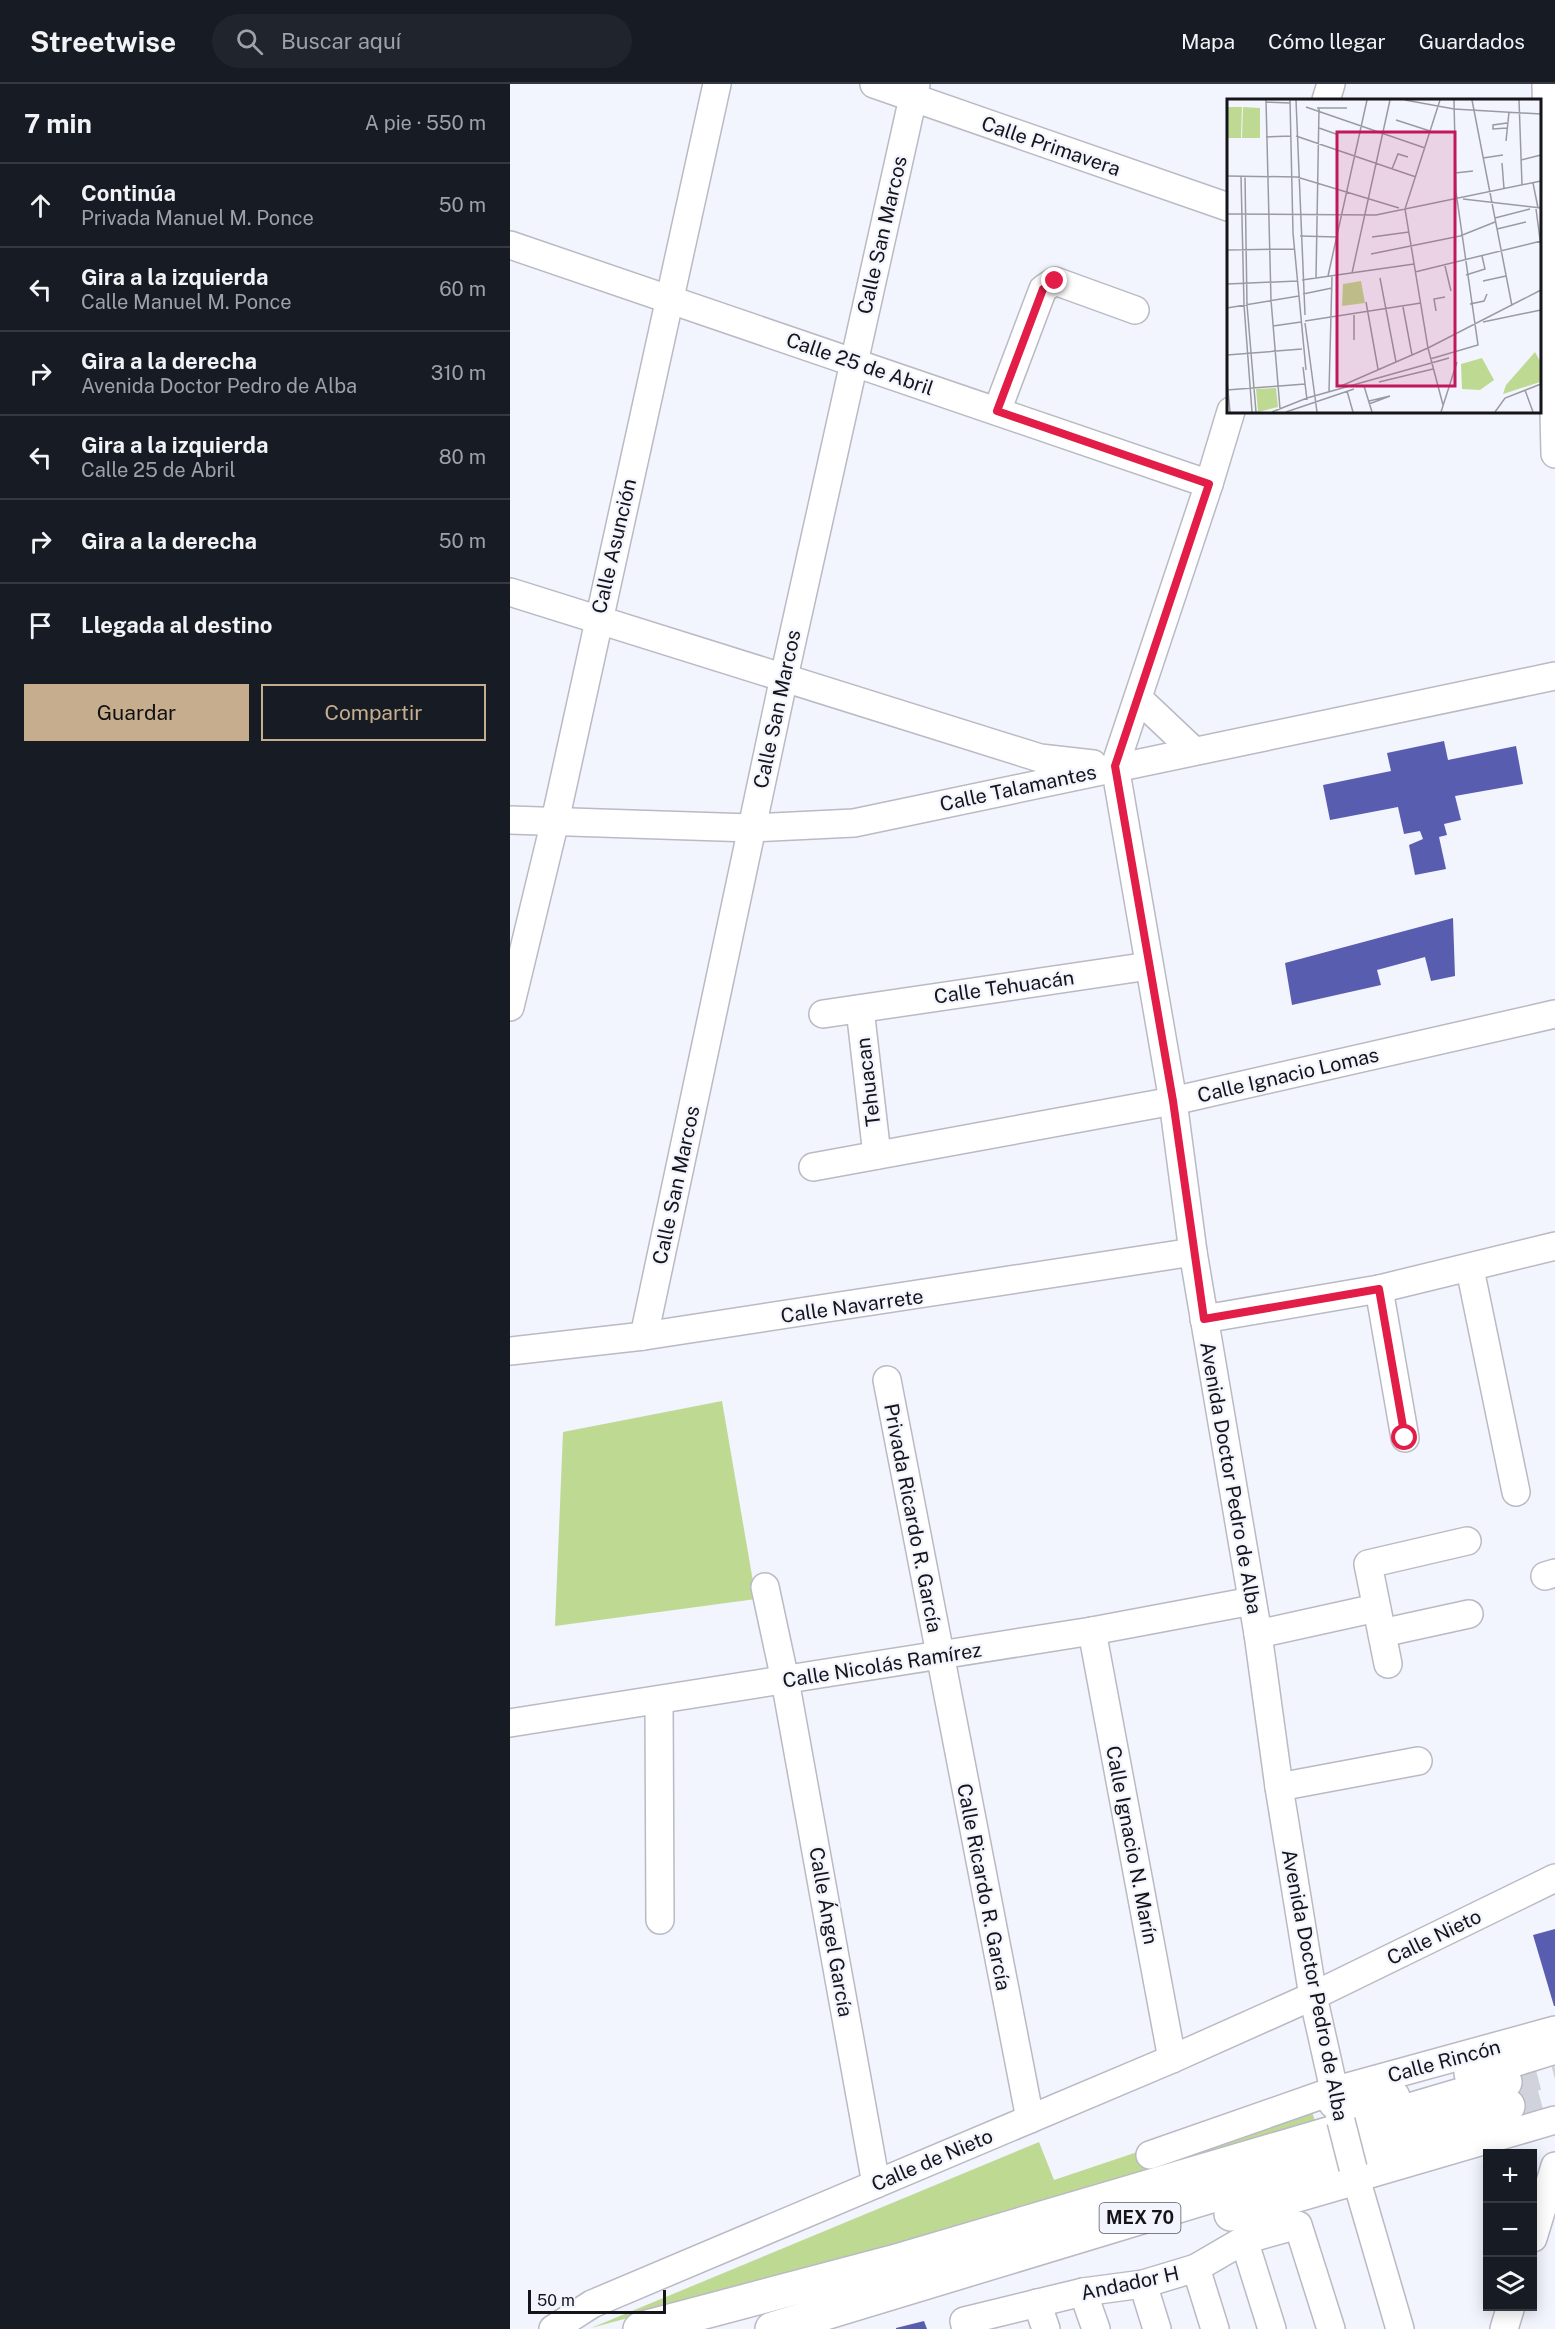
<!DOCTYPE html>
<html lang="es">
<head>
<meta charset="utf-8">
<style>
  body { margin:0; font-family:"Public Sans",sans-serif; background:#20242c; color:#f1f3f6 }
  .controls { position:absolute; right:18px; bottom:18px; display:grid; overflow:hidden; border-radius:0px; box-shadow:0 3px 15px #0003 }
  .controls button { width:54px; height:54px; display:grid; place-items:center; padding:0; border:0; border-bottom:2px solid #363941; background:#171b24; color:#f1f3f6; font:30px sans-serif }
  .scale { position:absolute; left:18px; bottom:15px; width:138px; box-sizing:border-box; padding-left:6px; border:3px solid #151519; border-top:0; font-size:16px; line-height:21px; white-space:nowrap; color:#151519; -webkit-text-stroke:4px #f2f4fe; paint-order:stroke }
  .stop { position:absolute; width:18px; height:18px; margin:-14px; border:4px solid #e11d48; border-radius:50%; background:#fff }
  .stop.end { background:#e11d48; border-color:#fff; box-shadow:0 2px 6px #0008 }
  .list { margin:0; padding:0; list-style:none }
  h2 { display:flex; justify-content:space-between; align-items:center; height:78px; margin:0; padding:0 24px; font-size:26px }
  h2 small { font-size:20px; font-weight:400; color:#9ea1a6 }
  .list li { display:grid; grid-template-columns:39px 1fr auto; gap:18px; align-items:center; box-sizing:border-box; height:84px; padding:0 24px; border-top:2px solid #363941 }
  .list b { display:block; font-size:22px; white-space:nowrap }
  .list p { margin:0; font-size:20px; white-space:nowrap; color:#9ea1a6 }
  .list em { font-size:20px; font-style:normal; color:#9ea1a6 }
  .actions { display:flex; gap:12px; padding:18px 24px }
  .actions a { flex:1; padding:14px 0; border:2px solid #c5ad8e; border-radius:0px; text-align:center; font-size:21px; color:#c5ad8e }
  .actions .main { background:#c5ad8e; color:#111 }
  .icon { flex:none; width:33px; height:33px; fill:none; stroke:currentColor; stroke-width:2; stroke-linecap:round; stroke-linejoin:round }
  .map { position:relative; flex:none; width:1045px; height:2245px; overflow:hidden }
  header { display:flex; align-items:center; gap:36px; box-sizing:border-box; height:84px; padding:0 30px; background:#171b24; border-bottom:2px solid #363941 }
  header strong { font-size:28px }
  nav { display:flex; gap:33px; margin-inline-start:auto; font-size:21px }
  .search { width:420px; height:54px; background:#20242c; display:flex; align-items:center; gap:15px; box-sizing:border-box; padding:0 21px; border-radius:33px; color:#9ea1a6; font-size:22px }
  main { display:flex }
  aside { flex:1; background:#171b24 }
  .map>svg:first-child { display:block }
</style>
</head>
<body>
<header>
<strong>Streetwise</strong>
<div class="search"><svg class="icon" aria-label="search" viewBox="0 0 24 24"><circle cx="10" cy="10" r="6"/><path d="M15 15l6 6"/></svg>Buscar aquí</div>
<nav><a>Mapa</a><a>Cómo llegar</a><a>Guardados</a></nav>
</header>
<main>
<aside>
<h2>7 min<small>A pie · 550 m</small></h2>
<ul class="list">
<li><svg class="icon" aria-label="ahead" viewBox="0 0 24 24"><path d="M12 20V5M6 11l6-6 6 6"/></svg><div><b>Continúa</b><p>Privada Manuel M. Ponce</p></div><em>50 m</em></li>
<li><svg class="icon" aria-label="left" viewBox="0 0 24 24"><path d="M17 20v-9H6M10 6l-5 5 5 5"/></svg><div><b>Gira a la izquierda</b><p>Calle Manuel M. Ponce</p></div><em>60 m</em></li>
<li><svg class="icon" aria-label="right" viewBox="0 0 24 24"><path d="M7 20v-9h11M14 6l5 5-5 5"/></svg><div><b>Gira a la derecha</b><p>Avenida Doctor Pedro de Alba</p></div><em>310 m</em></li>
<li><svg class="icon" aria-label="left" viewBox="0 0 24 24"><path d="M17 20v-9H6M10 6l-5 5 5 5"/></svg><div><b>Gira a la izquierda</b><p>Calle 25 de Abril</p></div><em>80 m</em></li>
<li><svg class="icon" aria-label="right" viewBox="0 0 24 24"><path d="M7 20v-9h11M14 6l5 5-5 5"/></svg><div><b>Gira a la derecha</b></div><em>50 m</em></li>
<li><svg class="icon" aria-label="arrive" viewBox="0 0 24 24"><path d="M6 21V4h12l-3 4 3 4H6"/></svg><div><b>Llegada al destino</b></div></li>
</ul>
<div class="actions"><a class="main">Guardar</a><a>Compartir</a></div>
</aside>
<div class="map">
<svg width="1045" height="2245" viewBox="0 0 1045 2245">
  <rect width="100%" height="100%" fill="#f2f4fe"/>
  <g fill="#beda92">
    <polygon points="212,1317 246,1515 45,1542 53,1348"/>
    <polygon points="797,2011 808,2047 81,2244 529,2058 544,2096"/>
  </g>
  <g fill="#595db0">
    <polygon points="934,657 938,676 1006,662 1013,700 945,712 951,736 934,740 937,751 929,753 936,785 905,791 899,761 913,755 910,747 894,750 888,723 820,736 813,701 881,687 877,669"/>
    <polygon points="943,834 945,892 921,897 915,873 867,886 871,901 782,921 775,879"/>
    <polygon points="1045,1845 1045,1922 1044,1922 1023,1851"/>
    <polygon points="414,2237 417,2245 386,2245 386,2244"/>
  </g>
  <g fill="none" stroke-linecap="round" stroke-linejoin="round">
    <g stroke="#d1d3dc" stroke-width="33" stroke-dasharray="33 16" stroke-linecap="butt">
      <polyline points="995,1998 1045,1985"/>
      <polyline points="998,2022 1045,2009"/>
    </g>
    <defs>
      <g id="minor">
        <polyline points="364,0 718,123"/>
        <polyline points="1036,0 1045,370"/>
        <polyline points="816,16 821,0"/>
        <polyline points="0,161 699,400"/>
        <polyline points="487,327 533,205 545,197 625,226"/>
        <polyline points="721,327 699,400 605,682 663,1017 683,1168 748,1550 769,1703 803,1912 831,2037"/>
        <polyline points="0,508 530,674 583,680"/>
        <polyline points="629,615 683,666"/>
        <polyline points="0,736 241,744 344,739 1045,592"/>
        <polyline points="0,923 45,737 207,0"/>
        <polyline points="350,925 367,1071"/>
        <polyline points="313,930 639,882"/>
        <polyline points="303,1083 663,1017 1045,930"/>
        <polyline points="960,1185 1006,1408"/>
        <polyline points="869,1205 895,1354"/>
        <polyline points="694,1235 869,1205 1045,1162"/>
        <polyline points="134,1252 274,593 406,0"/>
        <polyline points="0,1267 134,1252 683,1168"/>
        <polyline points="377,1296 520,2035"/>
        <polyline points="1035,1492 1045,1489"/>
        <polyline points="255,1503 275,1596 366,2100"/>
        <polyline points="582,1547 662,1975"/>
        <polyline points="872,1549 959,1530"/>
        <polyline points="748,1550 866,1524"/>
        <polyline points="878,1580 858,1480 957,1457"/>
        <polyline points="149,1617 150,1836"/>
        <polyline points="0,1639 582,1547 742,1517"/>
        <polyline points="769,1703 908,1677"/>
        <polyline points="640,2071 823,2007 1045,1946"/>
        <polyline points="843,2084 890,2245"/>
        <polyline points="846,2094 1045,2036"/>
        <polyline points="1023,2154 1045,2082"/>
        <polyline points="734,2156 762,2245"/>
        <polyline points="686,2184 705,2245"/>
        <polyline points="633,2200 647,2245"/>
        <polyline points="573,2208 586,2245"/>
        <polyline points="527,2219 536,2245"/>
        <polyline points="43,2245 82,2220 662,1975 803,1912 1045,1794"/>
        <polyline points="456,2245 454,2237 573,2208 633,2200 686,2184 734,2156 788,2141 821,2245"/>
        <polyline points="994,2245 1001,2222"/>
      </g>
      <g id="major">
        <polyline points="961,1989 1045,1963"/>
        <polyline points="825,2018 860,2020 883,2013"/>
        <polyline points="721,2130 846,2094"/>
        <polyline points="130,2245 383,2178 995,1998"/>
        <polyline points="262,2245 998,2022"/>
      </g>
    </defs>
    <use href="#minor" stroke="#b9bac4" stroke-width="30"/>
    <use href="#major" stroke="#b9bac4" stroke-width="36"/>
    <use href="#minor" stroke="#fff" stroke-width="27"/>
    <use href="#major" stroke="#fff" stroke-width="33"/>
    <defs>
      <polyline id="minor-bridge" points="831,2037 843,2084"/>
    </defs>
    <use href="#minor-bridge" stroke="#b9bac4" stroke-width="30" stroke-linecap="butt"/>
    <use href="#minor-bridge" stroke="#fff" stroke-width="27"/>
  </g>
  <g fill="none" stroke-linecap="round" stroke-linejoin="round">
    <polyline stroke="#e11d48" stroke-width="8" points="545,197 533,205 487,327 699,400 605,682 663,1017 694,1235 869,1205 895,1354"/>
  </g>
  <g text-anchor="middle" stroke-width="4.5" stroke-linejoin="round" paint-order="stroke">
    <rect fill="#f2f4fe" stroke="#57585e" stroke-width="1.5" x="589.5" y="2119" width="81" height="30" rx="4.5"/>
    <g font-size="18" font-weight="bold" fill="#151519">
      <text x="630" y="2140">MEX 70</text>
    </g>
    <g font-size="20" fill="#151519" stroke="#f2f4fe">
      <text transform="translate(541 62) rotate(19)" y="7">Calle Primavera</text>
      <text transform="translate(372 151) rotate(-77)" y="7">Calle San Marcos</text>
      <text transform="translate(350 280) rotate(19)" y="7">Calle 25 de Abril</text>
      <text transform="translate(104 462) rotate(-77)" y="7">Calle Asunción</text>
      <text transform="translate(267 625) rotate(-78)" y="7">Calle San Marcos</text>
      <text transform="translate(508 704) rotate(-12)" y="7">Calle Talamantes</text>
      <text transform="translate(494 903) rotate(-8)" y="7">Calle Tehuacán</text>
      <text transform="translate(778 991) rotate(-13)" y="7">Calle Ignacio Lomas</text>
      <text transform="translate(358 998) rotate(-97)" y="7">Tehuacan</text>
      <text transform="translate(166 1101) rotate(-78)" y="7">Calle San Marcos</text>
      <text transform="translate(342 1222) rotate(-8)" y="7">Calle Navarrete</text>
      <text transform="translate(721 1394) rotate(80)" y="7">Avenida Doctor Pedro de Alba</text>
      <text transform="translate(403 1434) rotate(79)" y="7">Privada Ricardo R. García</text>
      <text transform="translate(372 1581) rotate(-9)" y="7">Calle Nicolás Ramírez</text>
      <text transform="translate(622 1761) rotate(79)" y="7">Calle Ignacio N. Marín</text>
      <text transform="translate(474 1803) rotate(79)" y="7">Calle Ricardo R. García</text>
      <text transform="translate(321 1848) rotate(80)" y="7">Calle Ángel García</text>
      <text transform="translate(924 1853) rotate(-26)" y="7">Calle Nieto</text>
      <text transform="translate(805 1901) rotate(79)" y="7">Avenida Doctor Pedro de Alba</text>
      <text transform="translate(934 1977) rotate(-15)" y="7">Calle Rincón</text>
      <text transform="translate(422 2076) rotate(-23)" y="7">Calle de Nieto</text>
      <text transform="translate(620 2199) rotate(-12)" y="7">Andador H</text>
    </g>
  </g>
  <g transform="translate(717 15)">
    <rect width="314" height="314" fill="#f2f4fe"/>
    <path d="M0,8H15L14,39H0ZM16,8L33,9V39H15ZM134,182L138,204L115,207L116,185ZM308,253L313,262V283L276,295L279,286ZM255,259L267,281L253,291L235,290L234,265ZM49,289L51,308L31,313L29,290Z" fill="#beda92"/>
    <path fill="none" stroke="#9a9ba2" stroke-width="1.5" d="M39,1L44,201L53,310M63,1L66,134L79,271M69,1L78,216M178,1L227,10L314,15M213,1L178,110L201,249L216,306M245,1L285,207M292,1L295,86M39,3L63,4M79,8L198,49M90,9H120M169,21L203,32M280,24L266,26V30L280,29M92,29L109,35M69,37L189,78M39,38L64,37M279,42L282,13M256,59L276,56M294,61L314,56M275,64L277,90M165,70L171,55L181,58M228,74L246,72M0,77L70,78L172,109M14,77L17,206L25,313M18,77L20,206L29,313M306,84L311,109M236,100L314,109M309,110L314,148M0,115L149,116L314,82M268,119L303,110M270,130L299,123M73,137L110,138M145,138L182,133M0,151L68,150M144,155L233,137L268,123M218,167L224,192M188,173L314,142M125,174L163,1M239,176L258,170L255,157M101,177L140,1M89,179L92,9M153,179L169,263M75,181L187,165M256,182L279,177M0,185L70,182M76,195L105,189M139,203L151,270M243,205L257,202L260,195M176,208L185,256M0,209L72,197M209,212L207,200L218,198M127,216V241M78,222L194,204M256,223L314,211M78,224L90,313M46,227L74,223M0,256L75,250M203,260L251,246L229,93L227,1M76,268L80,301M0,282L3,313M152,283L206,270M114,287L201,249L314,191M137,287L145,313M0,291L78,285M298,291L306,313M120,292L126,313M102,293L105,177M142,302L163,297M142,305L163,297M45,313L80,299L222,259M59,313L127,290M214,313L230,263M268,313L278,299L314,285"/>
    <path fill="#c2185b" fill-opacity="0.15" stroke="#c2185b" stroke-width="3" d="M110,33H228V287H110Z"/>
    <rect width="314" height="314" fill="none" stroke="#151519" stroke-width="3"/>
  </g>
</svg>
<div class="controls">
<button>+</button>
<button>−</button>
<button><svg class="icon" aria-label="layers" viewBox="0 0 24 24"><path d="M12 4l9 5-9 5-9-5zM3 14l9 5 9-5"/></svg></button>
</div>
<div class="scale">50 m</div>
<div class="stop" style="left:895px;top:1354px"></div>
<div class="stop end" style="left:545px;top:197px"></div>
</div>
</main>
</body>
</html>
